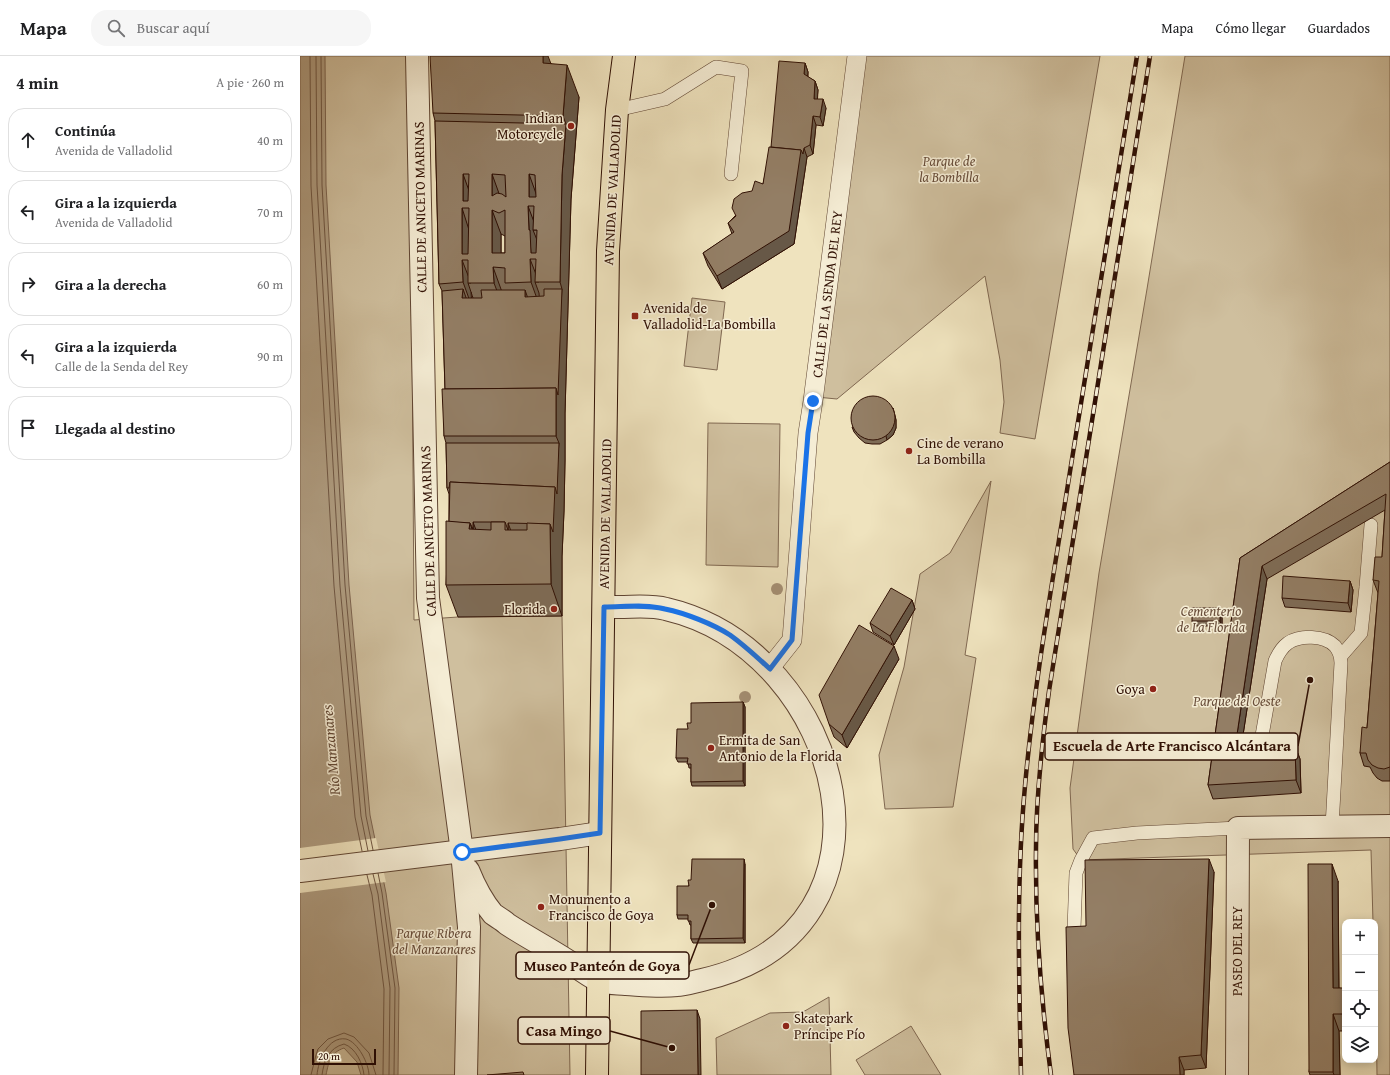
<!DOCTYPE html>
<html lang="es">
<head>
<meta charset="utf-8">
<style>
  body { margin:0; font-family:"Gentium Book Plus",serif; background:#f6f6f6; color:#202124 }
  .controls { position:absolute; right:12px; bottom:12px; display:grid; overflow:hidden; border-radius:8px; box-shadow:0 2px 10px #0003 }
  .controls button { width:36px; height:36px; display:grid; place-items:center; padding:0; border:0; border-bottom:1px solid #e0e0e0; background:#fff; color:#202124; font:20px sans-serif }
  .scale { position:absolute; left:12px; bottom:10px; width:64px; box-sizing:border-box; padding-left:4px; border:2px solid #301004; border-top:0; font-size:11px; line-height:14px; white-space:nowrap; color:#301004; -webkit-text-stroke:3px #f5edd5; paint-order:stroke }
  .stop { position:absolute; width:12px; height:12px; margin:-9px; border:3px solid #1a73e8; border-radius:50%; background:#fff }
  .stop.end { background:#1a73e8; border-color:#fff; box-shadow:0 1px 4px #0008 }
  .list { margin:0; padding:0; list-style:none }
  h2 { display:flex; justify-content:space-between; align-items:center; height:52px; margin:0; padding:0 16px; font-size:17px }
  h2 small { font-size:13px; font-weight:400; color:#757577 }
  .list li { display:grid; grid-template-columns:26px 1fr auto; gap:12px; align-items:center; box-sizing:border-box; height:64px; margin:0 8px 8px; padding:0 8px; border:1px solid #e0e0e0; border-radius:16px }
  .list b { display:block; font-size:15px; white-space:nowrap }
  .list p { margin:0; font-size:13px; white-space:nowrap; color:#757577 }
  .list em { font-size:13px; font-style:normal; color:#757577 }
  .icon { flex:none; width:22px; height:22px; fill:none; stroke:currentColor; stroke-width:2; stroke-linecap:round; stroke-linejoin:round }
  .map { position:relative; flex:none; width:1090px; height:1019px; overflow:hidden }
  header { display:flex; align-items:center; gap:24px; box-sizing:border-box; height:56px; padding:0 20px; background:#fff; border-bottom:1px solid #e0e0e0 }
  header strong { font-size:19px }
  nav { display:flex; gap:22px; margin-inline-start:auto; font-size:14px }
  .search { width:280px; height:36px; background:#f6f6f6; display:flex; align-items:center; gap:10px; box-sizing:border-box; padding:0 14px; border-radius:16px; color:#757577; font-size:15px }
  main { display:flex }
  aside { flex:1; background:#fff }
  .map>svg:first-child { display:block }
</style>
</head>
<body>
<header>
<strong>Mapa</strong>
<div class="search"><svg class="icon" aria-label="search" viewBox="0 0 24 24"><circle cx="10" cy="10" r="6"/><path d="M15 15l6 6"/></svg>Buscar aquí</div>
<nav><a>Mapa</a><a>Cómo llegar</a><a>Guardados</a></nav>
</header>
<main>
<aside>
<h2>4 min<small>A pie · 260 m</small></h2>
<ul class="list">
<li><svg class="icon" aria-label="ahead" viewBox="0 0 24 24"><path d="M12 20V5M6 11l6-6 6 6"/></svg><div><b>Continúa</b><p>Avenida de Valladolid</p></div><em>40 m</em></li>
<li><svg class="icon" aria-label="left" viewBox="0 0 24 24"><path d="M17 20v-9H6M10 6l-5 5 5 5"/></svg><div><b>Gira a la izquierda</b><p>Avenida de Valladolid</p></div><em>70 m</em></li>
<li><svg class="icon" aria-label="right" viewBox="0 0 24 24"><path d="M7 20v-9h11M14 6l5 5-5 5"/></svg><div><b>Gira a la derecha</b></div><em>60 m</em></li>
<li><svg class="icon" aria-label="left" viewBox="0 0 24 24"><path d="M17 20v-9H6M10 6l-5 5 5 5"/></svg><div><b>Gira a la izquierda</b><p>Calle de la Senda del Rey</p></div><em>90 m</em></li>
<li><svg class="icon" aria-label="arrive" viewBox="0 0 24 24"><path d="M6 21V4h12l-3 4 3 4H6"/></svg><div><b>Llegada al destino</b></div></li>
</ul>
</aside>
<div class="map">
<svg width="1090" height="1019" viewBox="0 0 1090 1019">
  <rect width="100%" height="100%" fill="#efe3be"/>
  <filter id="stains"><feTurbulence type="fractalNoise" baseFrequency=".005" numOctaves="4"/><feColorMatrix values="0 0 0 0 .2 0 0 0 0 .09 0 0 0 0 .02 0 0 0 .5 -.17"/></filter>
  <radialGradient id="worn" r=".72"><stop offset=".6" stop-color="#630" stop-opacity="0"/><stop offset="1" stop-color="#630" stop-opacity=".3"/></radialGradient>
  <g fill="#cfbf9e" stroke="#806851">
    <polygon points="0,0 108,0 111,105 114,564 158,561 262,560 270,1019 0,1019"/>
    <polygon points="549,0 800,0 735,383 700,377 704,346 700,304 685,220 537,343 506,340"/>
    <polygon points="885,0 1090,0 1090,1019 1077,1019 1075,866 1073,866 1071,794 781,804 773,793 770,732 799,517 847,233"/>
    <polygon points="392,242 425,246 417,314 384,310"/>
    <polygon points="408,367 480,368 478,511 406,509"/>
    <polygon points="691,425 665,599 676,602 653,751 585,753 579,699 604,611 620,518 650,497"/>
    <polygon points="529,941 531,1019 417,1019 416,982 470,957 503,956"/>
    <polygon points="611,970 641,1019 565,1019 556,1004"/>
  </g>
  <path fill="#ae9b7f" stroke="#7c634e" d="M0,0H25L26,129L49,529L70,759L86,837L99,932L98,1019H61L57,1006L44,992C30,997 29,1005 26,1019H0Z"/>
  <polygon fill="#efe3be" points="76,782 86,826 0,837 0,792"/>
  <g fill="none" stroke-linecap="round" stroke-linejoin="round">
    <g stroke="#6f5642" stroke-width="1">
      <polyline points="10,0 11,130 34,530 55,761 62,795"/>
      <polyline points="16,0 17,129 40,530 61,760 68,795"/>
      <polyline points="21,0 22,129 45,529 66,760 73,794"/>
      <polyline points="78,817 82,837 95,932 94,1019"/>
      <polyline points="73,818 78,838 90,932 89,1019"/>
      <polyline points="67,819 72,839 84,933 83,1019"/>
      <polyline points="11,1019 16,999 18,993 28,983 44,977 54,981 69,997 76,1019"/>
      <path d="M17,1019C18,1005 28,980 46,983C58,986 69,1008 69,1019"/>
      <path d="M22,1019C24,1004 29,992 44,988C56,992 63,1008 64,1019"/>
    </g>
    <defs>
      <g id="service">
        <polyline points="317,54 365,43 416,11 442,15 431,118"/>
        <polyline points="1041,600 1061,577 1066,531 1071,469"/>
        <path d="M960,691L975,605C978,598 981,592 988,587C1000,579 1024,579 1035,590C1039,595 1041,601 1041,607L1032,771"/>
        <polyline points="774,873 776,817 781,804 793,782 837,777 938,772"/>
      </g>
      <polyline id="pedestrian" points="469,613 492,584 508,377 513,345 557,0"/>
      <g id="minor">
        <polyline points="117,0 128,542 162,796 169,871 166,1019"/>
        <path d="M168,814C174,829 182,845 193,858C197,861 203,864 207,868C227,881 248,892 268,905C277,911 287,919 297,924C305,928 317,927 326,928C343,929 360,931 377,929C385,929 393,926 402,924C617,875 545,595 366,553C351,549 335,551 319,551"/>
        <polyline points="937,1019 938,772 1090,770"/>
      </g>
      <g id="tertiary">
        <polyline points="304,551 319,551"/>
        <polyline points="0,815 260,783 300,777"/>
      </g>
      <polyline id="primary" points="297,1019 308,195 317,54 324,0"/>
    </defs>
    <use href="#service" stroke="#604532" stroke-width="14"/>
    <use href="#pedestrian" stroke="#604532" stroke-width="20"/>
    <use href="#minor" stroke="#604532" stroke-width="24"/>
    <use href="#tertiary" stroke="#604532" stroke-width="24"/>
    <use href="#primary" stroke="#301004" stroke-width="24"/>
    <use href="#service" stroke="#f5edd5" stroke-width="13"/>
    <use href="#pedestrian" stroke="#f5edd5" stroke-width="19"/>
    <use href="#minor" stroke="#f5edd5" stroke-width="22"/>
    <use href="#tertiary" stroke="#f5edd5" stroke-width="22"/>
    <use href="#primary" stroke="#efe3be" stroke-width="22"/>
    <defs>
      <g id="rail">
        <path d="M721,1019C719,923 716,826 725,730C734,629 752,529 768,428C791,286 814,143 837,0"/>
        <path d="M751,1019C741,944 735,868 736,792C736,740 742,687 749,635L850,0"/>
      </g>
    </defs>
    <use href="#rail" stroke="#301004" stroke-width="4.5"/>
    <use href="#rail" stroke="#f5edd5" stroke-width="3" stroke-dasharray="9" stroke-linecap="butt"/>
  </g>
  <g fill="#a59075">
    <circle cx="477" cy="533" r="6"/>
    <circle cx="445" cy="641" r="6"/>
  </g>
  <g fill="#7e6c57" stroke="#301004" fill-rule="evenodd">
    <path d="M251,7L279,41L271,143L265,357V404L264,455L262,500V560L158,561L146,529L149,466V438L147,432L146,387L144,380L145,333L142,235L139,228L135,65L133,57ZM201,178L205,180V197H201ZM171,236L173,242H171Z"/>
    <polygon points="505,7 508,16 508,21 515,25 518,34 517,43 526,52 523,70 516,69 513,98 507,101 494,188 422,233 408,210 403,197 432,178 428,167 435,160 463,128 471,91"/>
    <polygon points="593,352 596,364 596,372 593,379 587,384 580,388 572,388 565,387 559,382 554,376 552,371"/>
    <polygon points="1090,406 1090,725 1082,725 1077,722 1073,717 1070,711 1064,710 1060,697 1067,672 1078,537 1073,524 1082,501 1085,454 967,523 941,692 995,690 1000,703 1001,737 913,743 908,729 940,502"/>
    <polygon points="1050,525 1053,534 1051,556 985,551 982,542"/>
    <polygon points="612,544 615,553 594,589 573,576 570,567"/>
    <polygon points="920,552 922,556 922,570 894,570 892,565"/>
    <polygon points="599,603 547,692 534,681 529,668"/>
    <polygon points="443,646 445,651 445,730 392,730 391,726 391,712 389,712 388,706 378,706 376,702 391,667"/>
    <polygon points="445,808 445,887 393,887 391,883 391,869 390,869 388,863 378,863 377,859 391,824"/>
    <polygon points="914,816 906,1012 884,1014 884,1019 774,1019"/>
    <polygon points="1038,825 1039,932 1045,933 1045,986 1044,982 1044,975 1039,975 1040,1019 1010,1019 1009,1016"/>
  </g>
  <g fill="#675847" stroke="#301004">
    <polygon points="243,0 248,0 256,21 243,7"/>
    <polygon points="505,7 508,16 507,27 504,18"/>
    <polygon points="267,9 279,41 271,143 265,357 265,404 264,455 262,500 262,560 251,528 250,468 255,431 259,387 256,380 256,332 262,233 260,226 262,119 266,68 263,60"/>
    <polygon points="515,25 518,34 517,52 514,43"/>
    <polygon points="523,43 526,52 523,70 520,61"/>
    <polygon points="513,60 516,69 513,98 510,89"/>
    <polygon points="504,92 507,101 494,188 422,233 417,220 501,94"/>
    <polygon points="163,118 172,143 169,152 163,145"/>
    <polygon points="192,118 201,143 192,140"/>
    <polygon points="229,118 238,143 234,150 229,141"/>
    <polygon points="228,150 237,174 233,174 237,184 237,192 236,203 231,197 229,174"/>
    <polygon points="162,152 170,177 168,204 162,198"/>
    <polygon points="192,154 201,178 201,212 192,197"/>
    <polygon points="230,203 239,226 235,226 239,237 240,251 231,226"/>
    <polygon points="162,204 171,227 168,227 171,236 172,251 163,226"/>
    <polygon points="193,211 202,236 203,251 194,227"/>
    <polygon points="163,233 169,250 162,242"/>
    <polygon points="225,234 231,251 225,241"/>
    <polygon points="593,352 596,364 596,372 593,379 587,384 586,380"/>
    <polygon points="173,466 182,490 173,475"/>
    <polygon points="170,467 181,499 169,473"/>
    <polygon points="208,467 217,491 208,474"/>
    <polygon points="962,510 967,523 939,705 935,692"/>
    <polygon points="1050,525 1053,534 1051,556 1048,547"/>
    <polygon points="612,544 615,553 594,589 590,580"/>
    <polygon points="920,552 922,556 922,570 920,565"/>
    <polygon points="594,590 599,603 547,692 542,679"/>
    <polygon points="443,646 445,651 445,730 443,725"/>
    <polygon points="995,690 1000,703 1001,737 996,724"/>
    <polygon points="444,803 445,808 445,887 443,882"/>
    <polygon points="909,803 914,816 906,1012 901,999"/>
    <polygon points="1032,808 1038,825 1039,949 1033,932"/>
    <polygon points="397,954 400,963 401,1019 398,1019"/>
    <polygon points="1033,958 1039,975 1040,1019 1034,1019 1033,1016"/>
    <polygon points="879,1001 884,1014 884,1019 880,1019"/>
  </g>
  <g fill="#937e65" stroke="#301004" fill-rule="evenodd">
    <polygon points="130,0 243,0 243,7 267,9 263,60 133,57"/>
    <polygon points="479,5 505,7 504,18 515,25 514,43 523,43 520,61 513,60 510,89 504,92 503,98 501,94 471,91"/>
    <path d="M135,65L266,68L262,119L260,226H235L236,203H230L231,226L205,227V212L193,211L194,227H168V204H162L163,226L139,228ZM163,118H169L168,145H163ZM192,118L205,119L206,141L202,138L197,137L192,140ZM229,118L235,119L236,141H229ZM228,150H234L233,174H237L236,197H231L230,174H229ZM162,152H169L168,198H162ZM192,154L199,157L205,154V197H192Z"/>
    <polygon points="469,91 501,94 489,175 417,220 403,197 434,176 428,167 436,160 432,152 434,143 442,137 452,135 455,125 463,128"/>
    <polygon points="163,233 162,242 182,242 181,234 225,234 225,241 244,240 244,233 262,233 258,339 256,332 145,333 142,235"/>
    <polygon points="256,332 256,380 144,380 142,333"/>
    <circle cx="573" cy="362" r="22"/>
    <polygon points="146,387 259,387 257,438 255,431 150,426 149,432 147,432"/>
    <polygon points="1090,406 1090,711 1084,713 1078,712 1072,709 1068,704 1066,697 1060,697 1062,671 1067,672 1079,525 1073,524 1075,501 1082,501 1086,438 962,510 935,692 995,690 996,724 908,729 940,502"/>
    <polygon points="150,426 255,431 253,476 250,468 208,467 208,474 205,466 173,466 173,473 170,467 149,466"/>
    <polygon points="146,465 170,467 169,473 191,474 191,466 205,466 205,474 227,474 227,467 250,468 251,528 146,529"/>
    <polygon points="983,520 1050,525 1048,547 982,542"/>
    <polygon points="591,532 612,544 590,580 570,567"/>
    <rect x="892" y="552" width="28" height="13"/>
    <polygon points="559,569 594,590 542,679 529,668 519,639"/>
    <polygon points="443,646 443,725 391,726 391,708 387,708 388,702 376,702 377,673 388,673 387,667 391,667 391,647"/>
    <polygon points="392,803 444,803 443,882 391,883 391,865 388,865 388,859 377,859 377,830 389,830 388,824 391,824"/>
    <polygon points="909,803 901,999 879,1001 880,1019 774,1019 768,972 766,871 786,870 785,804"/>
    <polygon points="1008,808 1032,808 1033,932 1044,932 1045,933 1045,982 1044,982 1044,958 1033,958 1033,1016 1009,1016"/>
    <polygon points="397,954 398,1019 341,1019 341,955"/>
    <polygon points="223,1016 224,1019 187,1019"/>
  </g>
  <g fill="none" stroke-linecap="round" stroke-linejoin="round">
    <path stroke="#1a73e8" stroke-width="5" d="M162,796L260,783L300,777L304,551C324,551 346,548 365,553C385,557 413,568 430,579C444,589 457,601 470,613L492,584L508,377L513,345"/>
  </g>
  <g fill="#8f2418" stroke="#f5edd5" stroke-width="1.5">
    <circle cx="271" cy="70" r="4"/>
    <rect x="331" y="256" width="8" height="8" rx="2"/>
    <circle cx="609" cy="395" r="4"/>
    <circle cx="254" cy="553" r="4"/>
    <circle cx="853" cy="633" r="4"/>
    <circle cx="411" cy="692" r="4"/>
    <circle cx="241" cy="851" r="4"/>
    <circle cx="486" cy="970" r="4"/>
  </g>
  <g text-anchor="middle" stroke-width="3" stroke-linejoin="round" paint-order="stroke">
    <g font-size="14" fill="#301004" stroke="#f5edd5" text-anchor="start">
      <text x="263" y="67" text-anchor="end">Indian<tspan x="263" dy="16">Motorcycle</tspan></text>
      <text x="343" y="257">Avenida de<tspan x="343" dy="16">Valladolid-La Bombilla</tspan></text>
      <text x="617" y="392">Cine de verano<tspan x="617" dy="16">La Bombilla</tspan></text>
      <text x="246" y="558" text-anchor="end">Florida</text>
      <text x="845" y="638" text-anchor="end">Goya</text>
      <text x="419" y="689">Ermita de San<tspan x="419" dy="16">Antonio de la Florida</tspan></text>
      <text x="249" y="848">Monumento a<tspan x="249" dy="16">Francisco de Goya</tspan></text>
      <text x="494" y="967">Skatepark<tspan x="494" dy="16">Príncipe Pío</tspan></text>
    </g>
    <g font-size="14" font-style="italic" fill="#684d3a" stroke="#f5edd5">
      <text x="649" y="110">Parque de<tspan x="649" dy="16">la Bombilla</tspan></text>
      <text x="911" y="560">Cementerio<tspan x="911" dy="16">de La Florida</tspan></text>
      <text x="937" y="650">Parque del Oeste</text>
      <text x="134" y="882">Parque Ribera<tspan x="134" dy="16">del Manzanares</tspan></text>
    </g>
    <g font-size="14" fill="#301004" stroke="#f5edd5">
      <text transform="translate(312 134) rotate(-87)" y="5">AVENIDA DE VALLADOLID</text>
      <text transform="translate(120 151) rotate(-91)" y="5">CALLE DE ANICETO MARINAS</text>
      <text transform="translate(527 238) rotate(-83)" y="5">CALLE DE LA SENDA DEL REY</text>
      <text transform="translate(305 458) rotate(-89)" y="5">AVENIDA DE VALLADOLID</text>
      <text transform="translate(128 475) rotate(-92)" y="5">CALLE DE ANICETO MARINAS</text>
      <text transform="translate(937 895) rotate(-90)" y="5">PASEO DEL REY</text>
    </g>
    <g font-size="15" font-style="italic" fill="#624835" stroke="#f5edd5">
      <text transform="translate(31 694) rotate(-95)" y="5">Río Manzanares</text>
    </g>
  </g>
  <path fill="none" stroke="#301004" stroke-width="1.5" d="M1010 624L998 690M412 849L389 909M372 992L310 975"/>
  <g fill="#301004" stroke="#f5edd5" stroke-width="1.5">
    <circle cx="1010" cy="624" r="4"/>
    <circle cx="412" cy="849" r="4"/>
    <circle cx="372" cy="992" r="4"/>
  </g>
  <g fill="#f5edd5" stroke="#301004" stroke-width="1.5">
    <rect x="745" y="677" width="253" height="27" rx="4"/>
    <rect x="216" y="896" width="173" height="27" rx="4"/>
    <rect x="218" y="961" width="92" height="27" rx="4"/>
  </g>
  <g font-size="15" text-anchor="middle" font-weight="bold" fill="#301004">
    <text x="872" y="695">Escuela de Arte Francisco Alcántara</text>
    <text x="302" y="915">Museo Panteón de Goya</text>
    <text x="264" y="980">Casa Mingo</text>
  </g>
  <rect width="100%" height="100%" filter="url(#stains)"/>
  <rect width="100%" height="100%" fill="url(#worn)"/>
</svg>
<div class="controls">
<button>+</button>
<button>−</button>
<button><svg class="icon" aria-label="locate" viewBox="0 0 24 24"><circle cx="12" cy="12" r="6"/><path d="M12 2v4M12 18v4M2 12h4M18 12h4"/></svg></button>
<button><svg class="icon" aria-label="layers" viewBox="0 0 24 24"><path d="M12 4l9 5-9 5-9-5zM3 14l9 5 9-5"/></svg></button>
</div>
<div class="scale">20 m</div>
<div class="stop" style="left:162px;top:796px"></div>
<div class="stop end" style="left:513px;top:345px"></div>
</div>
</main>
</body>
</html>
